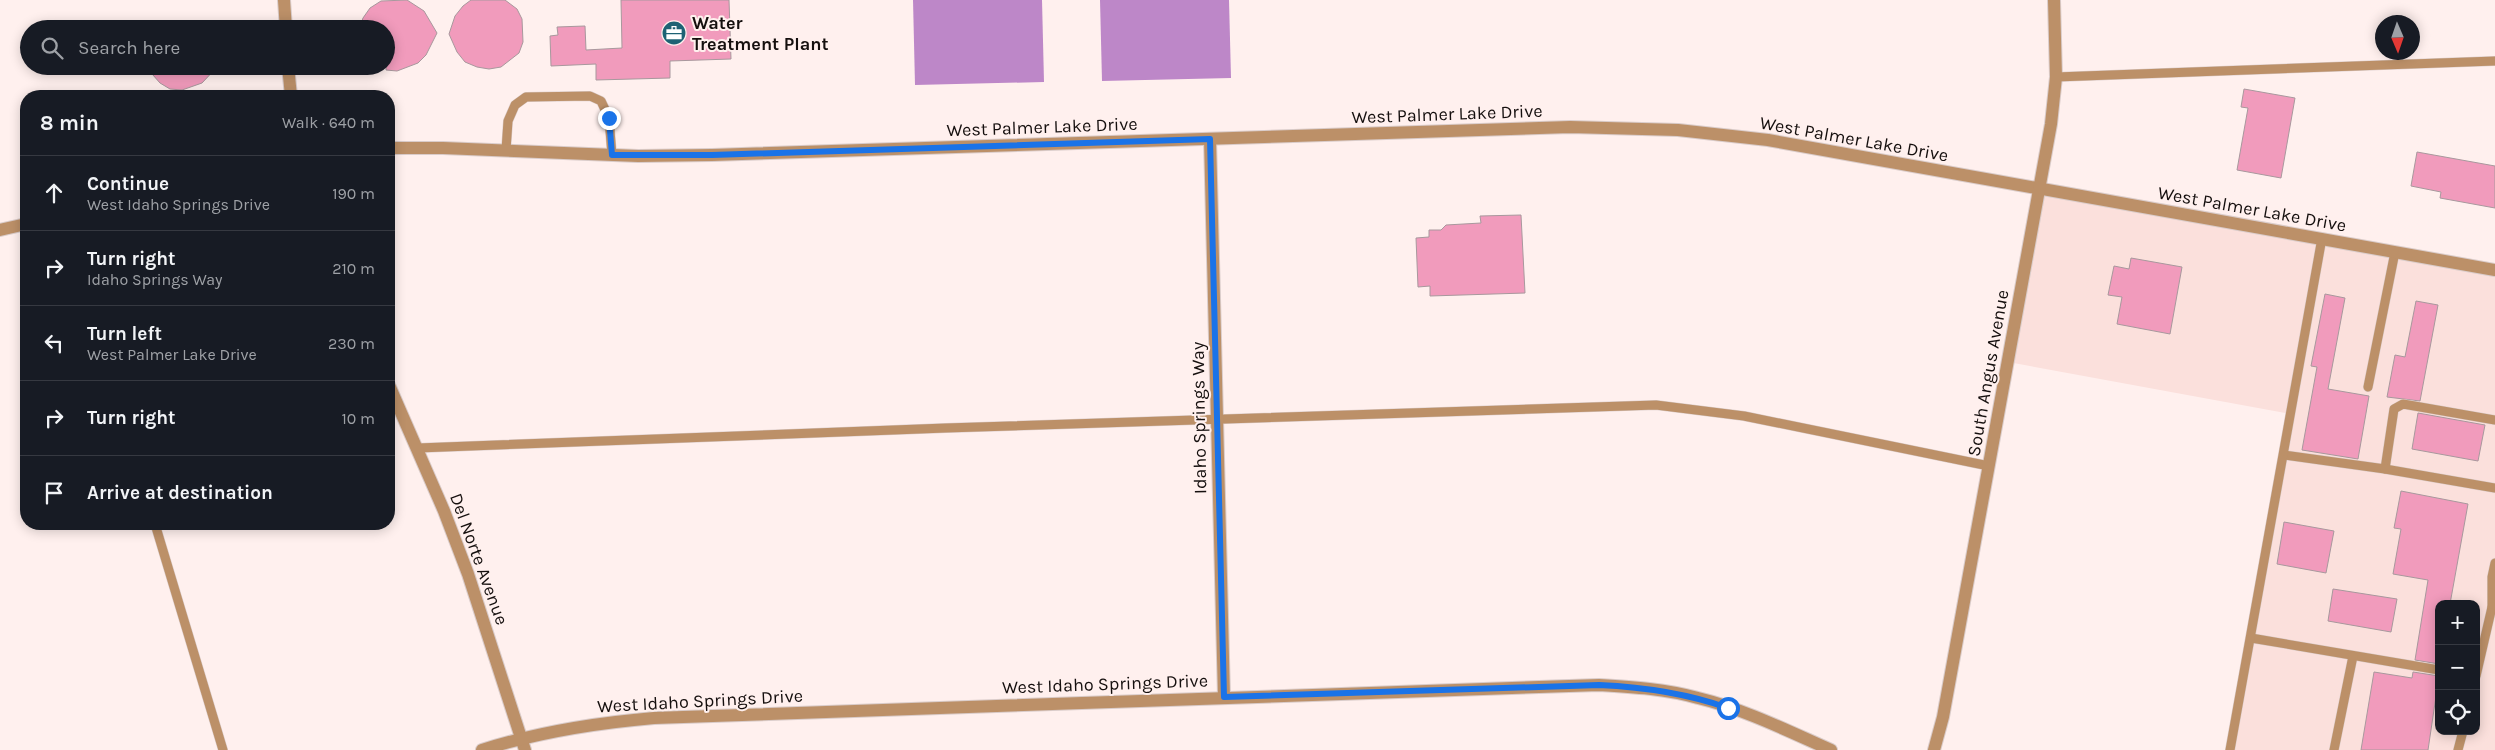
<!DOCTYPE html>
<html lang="en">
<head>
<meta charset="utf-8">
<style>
  body { margin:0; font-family:Karla,sans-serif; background:#242831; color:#f1f3f6 }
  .controls { position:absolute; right:15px; bottom:15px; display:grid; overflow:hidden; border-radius:10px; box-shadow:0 2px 12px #0003 }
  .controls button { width:45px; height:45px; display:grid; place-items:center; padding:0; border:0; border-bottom:1px solid #363941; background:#171b24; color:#f1f3f6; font:25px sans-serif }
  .compass { position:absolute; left:2375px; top:15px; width:45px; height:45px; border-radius:50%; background:#171b24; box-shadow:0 2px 12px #0003; rotate:178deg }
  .stop { position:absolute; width:15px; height:15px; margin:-11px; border:4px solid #1a73e8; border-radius:50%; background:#fff }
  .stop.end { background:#1a73e8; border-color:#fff; box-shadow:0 1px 5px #0008 }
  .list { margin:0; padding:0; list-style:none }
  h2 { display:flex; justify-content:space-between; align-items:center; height:65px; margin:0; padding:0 20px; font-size:21px }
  h2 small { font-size:16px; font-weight:400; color:#9ea1a6 }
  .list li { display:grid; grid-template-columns:32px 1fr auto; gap:15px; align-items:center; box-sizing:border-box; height:75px; padding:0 20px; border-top:1px solid #363941 }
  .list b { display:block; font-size:19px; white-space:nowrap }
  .list p { margin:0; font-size:16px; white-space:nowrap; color:#9ea1a6 }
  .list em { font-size:16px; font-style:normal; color:#9ea1a6 }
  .icon { flex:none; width:28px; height:28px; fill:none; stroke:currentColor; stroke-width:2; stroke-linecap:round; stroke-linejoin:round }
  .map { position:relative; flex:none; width:2495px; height:750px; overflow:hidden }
  .search { position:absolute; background:#171b24; box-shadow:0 2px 12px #0003; left:20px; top:20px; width:375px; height:55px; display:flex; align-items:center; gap:12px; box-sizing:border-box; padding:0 18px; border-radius:28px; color:#9ea1a6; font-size:19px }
  .panel { position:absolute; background:#171b24; box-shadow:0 2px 12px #0003; left:20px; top:90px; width:375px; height:440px; border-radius:20px }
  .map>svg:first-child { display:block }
</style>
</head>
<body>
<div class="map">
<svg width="2495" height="750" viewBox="0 0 2495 750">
  <rect width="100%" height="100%" fill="#fff0ee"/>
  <path fill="#fbe0dc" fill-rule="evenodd" d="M2039,189L2495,270V750H2230L2291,414L2008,362ZM2439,604H2476V731H2439Z"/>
  <g fill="#bd87c8">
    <polygon points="913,0 1042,0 1044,82 915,85"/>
    <polygon points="1100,0 1229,0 1231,78 1102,81"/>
  </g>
  <g fill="#f19bbc" stroke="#a8989d">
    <polygon points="407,0 424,11 437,33 426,55 418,63 397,71 386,70 386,29 359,29 363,18 370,8 381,1"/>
    <polygon points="471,0 505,0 517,9 522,19 523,42 519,53 501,67 489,69 477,67 465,62 457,52 449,34 455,16 463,6"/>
    <polygon points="621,0 729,0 731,59 670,61 670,78 596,80 596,64 551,66 550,36 558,35 557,27 585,26 586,50 622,48"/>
    <polygon points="145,66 218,66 202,83 182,90 170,89 160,83"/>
    <polygon points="2244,89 2295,98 2281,178 2237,170 2248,108 2241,107"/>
    <polygon points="2417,152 2495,166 2495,208 2440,198 2441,192 2411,186"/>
    <polygon points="1521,215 1525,293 1430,296 1430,286 1418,287 1416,238 1429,237 1429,230 1441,230 1446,225 1481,223 1480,216"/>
    <polygon points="2131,258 2182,267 2170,334 2117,324 2122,297 2108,295 2114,266 2129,269"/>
    <polygon points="2325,294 2345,298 2328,389 2369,396 2358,459 2302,450 2317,367 2311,366"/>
    <polygon points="2416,301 2438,305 2420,401 2387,397 2395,355 2405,357"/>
    <polygon points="2418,413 2485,425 2478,461 2412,449"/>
    <polygon points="2401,491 2468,504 2450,604 2439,604 2439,664 2415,660 2428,580 2393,574 2401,529 2394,528"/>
    <polygon points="2284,522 2334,531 2326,573 2277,564"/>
    <polygon points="2333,589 2397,599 2391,632 2328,621"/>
    <polygon points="2374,672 2412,678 2413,672 2439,676 2428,750 2361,750"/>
  </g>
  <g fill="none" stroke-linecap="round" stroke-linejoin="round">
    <defs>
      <g id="service">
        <polyline points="2056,77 2495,61"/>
        <polyline points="506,150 508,121 515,105 526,97 590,96 601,101 609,118 612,155"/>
        <polyline points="2368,387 2395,252"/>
        <polyline points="418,448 946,428 1656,405 1744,416 1989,466"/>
        <polyline points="2284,455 2385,469 2394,409 2403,404 2495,420"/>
        <polyline points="2385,469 2495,488"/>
        <polyline points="155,524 223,750"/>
        <polyline points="2495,563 2492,577 2492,607 2495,607"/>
        <polyline points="2251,638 2439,670"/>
        <polyline points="2476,676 2492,607"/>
        <polyline points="2230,750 2322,238"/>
        <polyline points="2334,750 2353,656"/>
        <polyline points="2458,750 2463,731"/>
      </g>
      <g id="minor">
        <polyline points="284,0 286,29"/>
        <polyline points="288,66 291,96"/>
        <polyline points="1210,139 1224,697"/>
        <polyline points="389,148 443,148 638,156 712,155 1570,127 1678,130 1768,140 2495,270"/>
        <polyline points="0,230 26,224"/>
        <polyline points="389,385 444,511 468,574 525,750"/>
        <path d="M482,750C538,732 596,723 654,718L1599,685C1633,687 1666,689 1698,698C1744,709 1788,731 1831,750"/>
        <polyline points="1934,750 1943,717 2051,124 2056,77 2054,0"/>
      </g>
    </defs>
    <use href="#service" stroke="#daccca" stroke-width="10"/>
    <use href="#minor" stroke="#daccca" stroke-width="14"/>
    <use href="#service" stroke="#bc9068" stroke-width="9"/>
    <use href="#minor" stroke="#bc9068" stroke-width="12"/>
  </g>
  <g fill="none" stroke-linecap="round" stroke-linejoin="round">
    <path stroke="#1a73e8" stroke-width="6" d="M609,118L612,155H712L1210,139L1224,697L1599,685C1644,687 1686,693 1728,708"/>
  </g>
  <defs>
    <symbol id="office-disc" viewBox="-11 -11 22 22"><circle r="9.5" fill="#1e6274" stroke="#fff0ee"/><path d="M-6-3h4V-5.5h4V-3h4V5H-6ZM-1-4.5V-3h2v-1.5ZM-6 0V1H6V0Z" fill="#fff"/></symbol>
  </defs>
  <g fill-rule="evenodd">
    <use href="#office-disc" x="660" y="19" width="28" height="28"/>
  </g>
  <g text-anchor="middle" stroke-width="4" stroke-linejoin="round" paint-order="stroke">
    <g font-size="18" font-weight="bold" fill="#150f0e" stroke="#fff0ee" text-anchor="start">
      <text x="692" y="29">Water<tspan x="692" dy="21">Treatment Plant</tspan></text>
    </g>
    <g font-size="18" fill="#150f0e" stroke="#fff0ee">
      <text transform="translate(1447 114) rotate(-2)" y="6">West Palmer Lake Drive</text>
      <text transform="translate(1042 127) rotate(-2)" y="6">West Palmer Lake Drive</text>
      <text transform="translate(1854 139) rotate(10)" y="6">West Palmer Lake Drive</text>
      <text transform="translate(2252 209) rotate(10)" y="6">West Palmer Lake Drive</text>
      <text transform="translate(1988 373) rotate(-80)" y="6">South Angus Avenue</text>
      <text transform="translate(1199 418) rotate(-91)" y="6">Idaho Springs Way</text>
      <text transform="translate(479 559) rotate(70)" y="6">Del Norte Avenue</text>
      <text transform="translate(1105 684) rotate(-2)" y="6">West Idaho Springs Drive</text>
      <text transform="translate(700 701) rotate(-3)" y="6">West Idaho Springs Drive</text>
    </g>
  </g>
</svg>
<div class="controls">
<button>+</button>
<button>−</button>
<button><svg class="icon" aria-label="locate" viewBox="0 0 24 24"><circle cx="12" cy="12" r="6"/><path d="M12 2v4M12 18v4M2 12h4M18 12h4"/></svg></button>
</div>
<svg class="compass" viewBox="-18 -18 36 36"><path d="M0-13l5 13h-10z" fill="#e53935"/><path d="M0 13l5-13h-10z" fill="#9ea1a6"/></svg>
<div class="stop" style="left:1728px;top:708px"></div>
<div class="stop end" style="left:609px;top:118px"></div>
<div class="search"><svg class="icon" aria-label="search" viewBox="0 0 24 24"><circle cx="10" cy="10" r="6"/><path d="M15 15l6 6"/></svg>Search here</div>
<section class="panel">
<h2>8 min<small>Walk · 640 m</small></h2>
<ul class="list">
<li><svg class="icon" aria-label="ahead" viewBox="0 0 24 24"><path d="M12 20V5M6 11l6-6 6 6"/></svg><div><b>Continue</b><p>West Idaho Springs Drive</p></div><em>190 m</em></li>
<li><svg class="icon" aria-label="right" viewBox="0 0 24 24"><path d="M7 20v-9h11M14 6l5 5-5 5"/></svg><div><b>Turn right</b><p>Idaho Springs Way</p></div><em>210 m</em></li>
<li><svg class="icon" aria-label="left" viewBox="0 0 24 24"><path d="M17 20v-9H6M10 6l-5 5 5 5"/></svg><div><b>Turn left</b><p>West Palmer Lake Drive</p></div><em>230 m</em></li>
<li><svg class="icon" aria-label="right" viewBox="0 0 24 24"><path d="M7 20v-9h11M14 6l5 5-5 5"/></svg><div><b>Turn right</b></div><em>10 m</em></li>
<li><svg class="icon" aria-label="arrive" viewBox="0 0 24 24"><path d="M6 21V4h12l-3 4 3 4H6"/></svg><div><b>Arrive at destination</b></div></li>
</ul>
</section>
</div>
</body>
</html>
